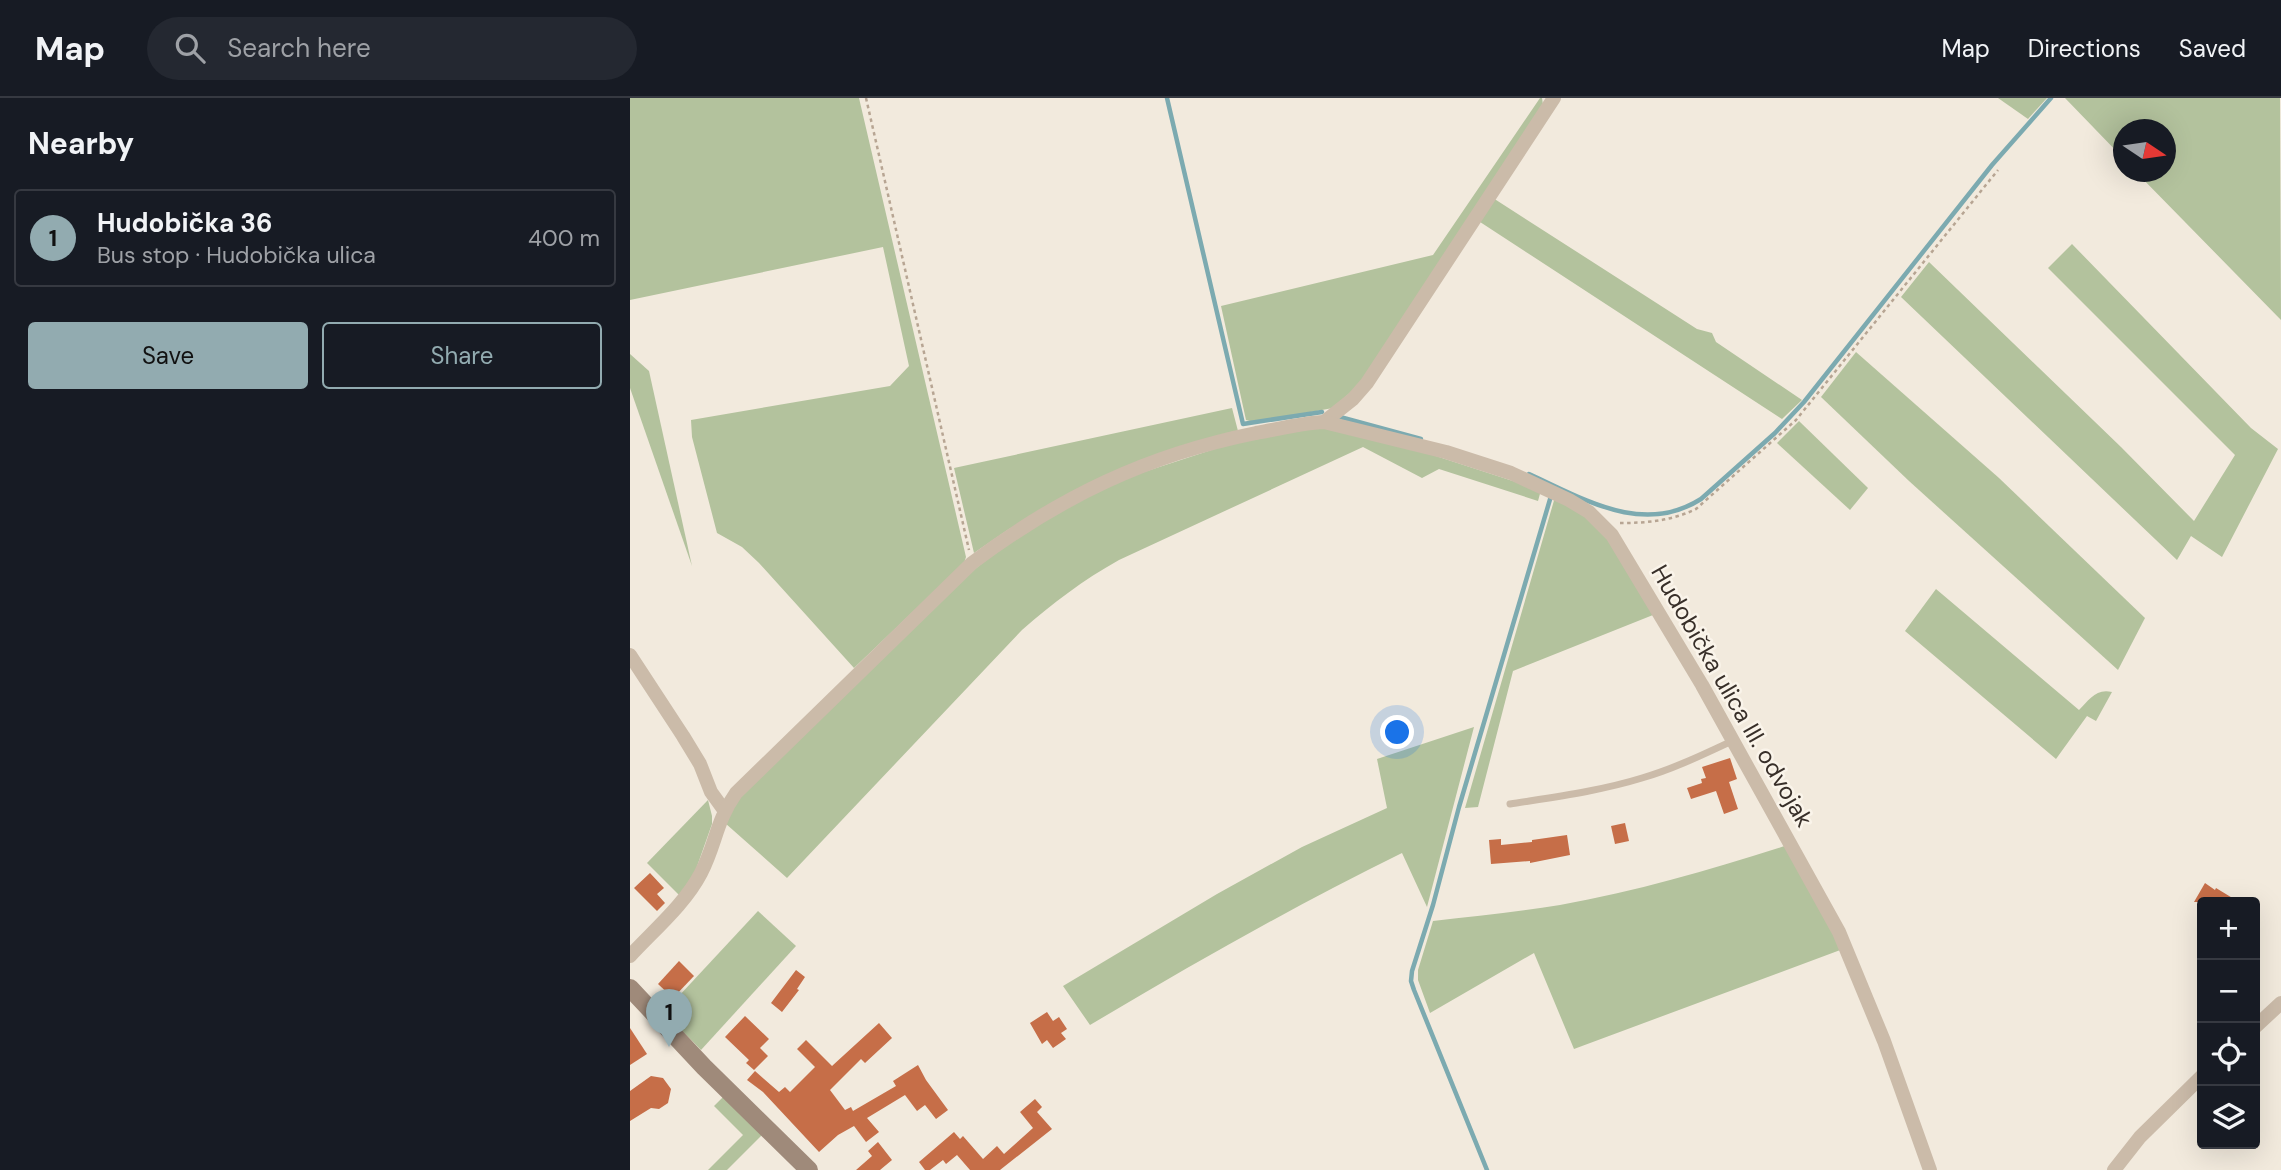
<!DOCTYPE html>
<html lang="en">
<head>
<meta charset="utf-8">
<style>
  body { margin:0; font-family:"DM Sans",sans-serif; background:#242831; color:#f1f3f6 }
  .controls { position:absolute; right:21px; bottom:21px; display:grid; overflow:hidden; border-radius:7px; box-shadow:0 7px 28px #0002 }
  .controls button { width:63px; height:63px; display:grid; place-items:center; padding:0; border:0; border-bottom:2px solid #363941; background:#171b24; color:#f1f3f6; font:35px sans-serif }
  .compass { position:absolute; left:1483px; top:21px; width:63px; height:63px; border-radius:50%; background:#171b24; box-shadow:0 7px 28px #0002; rotate:103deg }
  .you { position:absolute; left:768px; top:635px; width:24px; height:24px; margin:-18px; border:5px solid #fff; border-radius:50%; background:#1a73e8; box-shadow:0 0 0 10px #1a73e833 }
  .badge { display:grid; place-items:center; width:46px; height:46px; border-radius:50%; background:#92abb0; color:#111; font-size:23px; font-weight:700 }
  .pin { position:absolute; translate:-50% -58px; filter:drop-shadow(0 2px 4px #0008) }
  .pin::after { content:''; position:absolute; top:37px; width:24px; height:21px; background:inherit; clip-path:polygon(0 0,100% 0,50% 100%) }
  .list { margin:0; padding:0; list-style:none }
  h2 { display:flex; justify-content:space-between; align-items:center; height:91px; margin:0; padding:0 28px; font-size:30px }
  h2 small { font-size:23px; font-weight:400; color:#9ea1a6 }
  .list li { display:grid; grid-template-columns:46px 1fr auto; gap:21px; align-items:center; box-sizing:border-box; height:98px; margin:0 14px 14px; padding:0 14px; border:2px solid #363941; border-radius:7px }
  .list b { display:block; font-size:26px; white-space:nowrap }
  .list p { margin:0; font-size:23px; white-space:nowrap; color:#9ea1a6 }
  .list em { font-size:23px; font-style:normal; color:#9ea1a6 }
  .actions { display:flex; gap:14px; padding:21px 28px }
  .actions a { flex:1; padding:16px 0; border:2px solid #92abb0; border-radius:7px; text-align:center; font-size:24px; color:#92abb0 }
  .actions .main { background:#92abb0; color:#111 }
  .icon { flex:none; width:38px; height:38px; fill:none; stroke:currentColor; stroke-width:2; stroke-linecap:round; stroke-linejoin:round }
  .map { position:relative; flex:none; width:1651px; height:1072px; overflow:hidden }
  header { display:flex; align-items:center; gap:42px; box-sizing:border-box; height:98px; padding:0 35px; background:#171b24; border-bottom:2px solid #363941 }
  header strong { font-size:33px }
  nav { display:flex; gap:38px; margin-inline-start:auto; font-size:24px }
  .search { width:490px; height:63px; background:#242831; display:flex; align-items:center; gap:18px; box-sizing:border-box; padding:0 24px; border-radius:38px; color:#9ea1a6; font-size:26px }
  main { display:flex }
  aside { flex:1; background:#171b24 }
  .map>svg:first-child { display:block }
</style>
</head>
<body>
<header>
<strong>Map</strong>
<div class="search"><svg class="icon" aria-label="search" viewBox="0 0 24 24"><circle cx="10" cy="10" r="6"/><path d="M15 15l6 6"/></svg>Search here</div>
<nav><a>Map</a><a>Directions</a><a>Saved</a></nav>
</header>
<main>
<aside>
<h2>Nearby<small></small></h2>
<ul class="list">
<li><span class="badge">1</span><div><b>Hudobička 36</b><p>Bus stop · Hudobička ulica</p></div><em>400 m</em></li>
</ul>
<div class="actions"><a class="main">Save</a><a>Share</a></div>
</aside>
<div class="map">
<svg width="1651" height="1072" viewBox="0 0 1651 1072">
  <rect width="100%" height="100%" fill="#f2eadd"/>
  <g fill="#b3c29d">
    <polygon points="0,0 229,0 336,459 334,465 224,570 129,465 112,449 87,435 62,339 61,322 260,288 279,268 253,149 0,202"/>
    <polygon points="910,0 912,0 913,7 733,283 703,310 624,324 616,322 591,208 803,157"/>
    <polygon points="1368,0 1417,0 1398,21"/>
    <polygon points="1435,0 1650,0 1651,222 1506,74 1535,74 1535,32 1493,32 1493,60"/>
    <polygon points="863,100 1067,231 1082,235 1086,244 1172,302 1152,321 847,122"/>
    <polygon points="1442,146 1621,330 1648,351 1592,459 1561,438 1547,462 1271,199 1299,164 1491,349 1564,423 1605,357 1418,170"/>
    <polygon points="1226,254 1369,380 1515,520 1488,572 1279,383 1191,299"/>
    <polygon points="0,256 19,273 62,468 0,290"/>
    <polygon points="602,310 608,333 379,431 344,455 324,370"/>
    <polygon points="1169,323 1238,390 1220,412 1147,345"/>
    <path d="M694,329L772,347L911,392L908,403L809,371L792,380L733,349L489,462C453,482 423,505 392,532L157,780L95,725L108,700L317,494L388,436L474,387L609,343Z"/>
    <polygon points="925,399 952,415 979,441 1023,517 883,573 848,709 835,710"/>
    <path d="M1306,491L1449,612C1459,602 1466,590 1482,594L1466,623L1457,618L1426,661L1275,533Z"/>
    <path d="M844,629L797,809L772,755C664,808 563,866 460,927L433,888L587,796L672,749L757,710L747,661Z"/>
    <polygon points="78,702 82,718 82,726 64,777 49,797 17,765"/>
    <path d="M1158,747L1213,851L944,951L904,855L800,915L788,882V872L803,823C846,818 888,814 930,807C1008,793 1083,771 1158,747Z"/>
    <polygon points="128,813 166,848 71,952 34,914"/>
    <polygon points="96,996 134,1035 97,1072 78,1072 113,1037 84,1008"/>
  </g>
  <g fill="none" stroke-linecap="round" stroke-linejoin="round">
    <g stroke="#7caab0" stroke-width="4.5">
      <polyline points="537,0 613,326 692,314"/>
      <polyline points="710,319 791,341"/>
      <path d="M899,376C954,401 1013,438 1071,401L1145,335L1174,304L1362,67L1421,0"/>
      <polyline points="857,1072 784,892 781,883 782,873 803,807 829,709 921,398"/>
    </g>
  </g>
  <g fill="#c66e48">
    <polygon points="1100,660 1107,681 1099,684 1108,711 1094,716 1086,693 1061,701 1057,690 1072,685 1071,681 1076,680 1072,669"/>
    <polygon points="995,725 999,743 985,746 981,728"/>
    <polygon points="937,737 940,757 900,765 900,763 861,766 859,742 871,741 871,747 902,744 902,742"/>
    <polygon points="20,775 34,790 27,796 35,805 27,813 4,790"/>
    <polygon points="1575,785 1585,792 1586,790 1609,804 1564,804"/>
    <polygon points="49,863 64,878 43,900 28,886"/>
    <polygon points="166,872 175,879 167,891 169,892 152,914 141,905"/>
    <polygon points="417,914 423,923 429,919 437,931 431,935 436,941 423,950 417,942 412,946 400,925"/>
    <polygon points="115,918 139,941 130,950 138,958 124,972 116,965 119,962 95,939"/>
    <polygon points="249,925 262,940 235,965 231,961 200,992 215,1012 221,1009 223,1013 266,988 263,983 288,967 296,982 318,1012 306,1021 295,1007 287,1013 275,997 237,1020 249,1034 236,1044 224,1028 208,1037 189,1054 133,994 117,982 125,973 149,994 155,989 160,994 185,969 167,951 176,942 202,968"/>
    <polygon points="0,930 17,956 0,967"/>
    <polygon points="21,978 33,980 41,991 38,1005 29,1011 21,1010 0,1023 0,993"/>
    <polygon points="405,1001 412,1009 407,1014 422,1031 370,1072 340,1072 327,1057 316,1066 313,1062 300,1072 295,1072 289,1064 324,1034 330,1041 333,1038 353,1061 367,1048 374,1056 403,1030 390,1014"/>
    <polygon points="248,1044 262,1062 250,1072 226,1072 242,1058 238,1053"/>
  </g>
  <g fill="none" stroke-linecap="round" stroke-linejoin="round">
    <g stroke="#b7a593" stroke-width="2.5" stroke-dasharray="3.5 3.5" stroke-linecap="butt">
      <polyline points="236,0 339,452"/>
      <path d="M990,425C1017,425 1041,423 1066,411L1166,322L1368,72"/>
    </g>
    <path stroke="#cbbba9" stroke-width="7" d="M880,706C924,699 970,693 1012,680C1043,671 1072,657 1102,643"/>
    <g stroke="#cbbba9" stroke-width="14">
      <polyline points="694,324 723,301 737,285 924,0"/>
      <polyline points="0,557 53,638 70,666 81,694 94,712"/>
      <path d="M0,858C24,832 55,806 71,775C86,746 86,723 106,695L342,465C430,399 517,357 626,335C649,331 671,325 694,324L816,354L881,375L939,402L959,414L982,437L1072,587L1209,834L1254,943L1300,1072"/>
      <polyline points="1625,929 1651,905"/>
      <polyline points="1484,1072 1510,1039 1572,978"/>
    </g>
    <polyline stroke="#9f8a7a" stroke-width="18" points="0,890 74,969 179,1072"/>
  </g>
  <g text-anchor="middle" stroke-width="5" stroke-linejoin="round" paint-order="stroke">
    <g font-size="24" fill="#382f29" stroke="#faf4ea">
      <text transform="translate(1102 598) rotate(60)" y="8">Hudobička ulica III. odvojak</text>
    </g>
  </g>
</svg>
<div class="controls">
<button>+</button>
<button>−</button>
<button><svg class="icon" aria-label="locate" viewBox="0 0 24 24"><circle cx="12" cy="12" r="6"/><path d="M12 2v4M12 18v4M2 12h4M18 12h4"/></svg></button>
<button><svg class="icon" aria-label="layers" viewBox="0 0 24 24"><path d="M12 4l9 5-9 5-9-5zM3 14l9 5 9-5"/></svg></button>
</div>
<svg class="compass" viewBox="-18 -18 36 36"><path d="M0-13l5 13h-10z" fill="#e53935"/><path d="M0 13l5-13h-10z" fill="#9ea1a6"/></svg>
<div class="you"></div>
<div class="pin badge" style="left:39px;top:949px">1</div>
</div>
</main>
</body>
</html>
